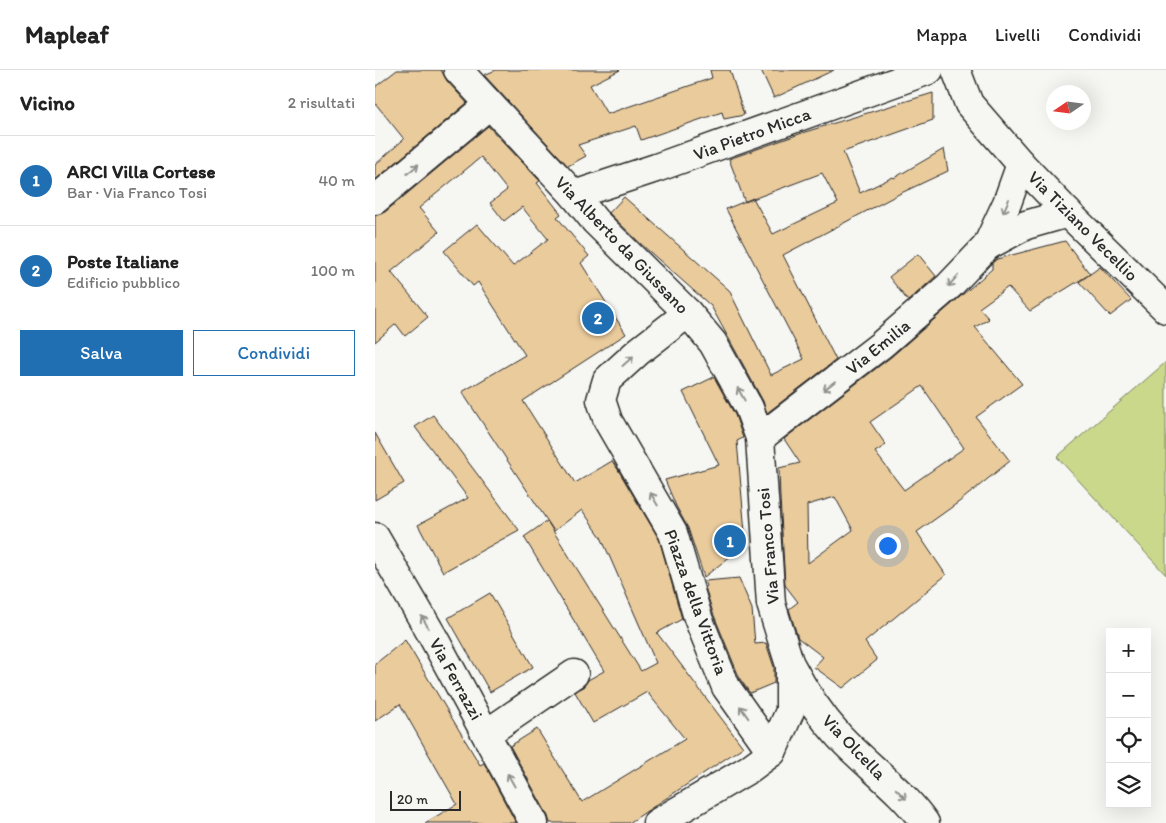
<!DOCTYPE html>
<html lang="it">
<head>
<meta charset="utf-8">
<style>
  body { margin:0; font-family:Itim,sans-serif; background:#f2f2f2; color:#222 }
  .controls { position:absolute; right:15px; bottom:15px; display:grid; overflow:hidden; border-radius:0px; box-shadow:0 5px 20px #0002 }
  .controls button { width:45px; height:45px; display:grid; place-items:center; padding:0; border:0; border-bottom:1px solid #e0e0e0; background:#fff; color:#222; font:25px sans-serif }
  .compass { position:absolute; left:671px; top:15px; width:45px; height:45px; border-radius:50%; background:#fff; box-shadow:0 5px 20px #0002; rotate:257deg }
  .scale { position:absolute; left:15px; bottom:12px; width:71px; box-sizing:border-box; padding-left:5px; border:2px solid #2b2b2b; border-top:0; font-size:14px; line-height:18px; white-space:nowrap; color:#2b2b2b; -webkit-text-stroke:4px #f6f6f2; paint-order:stroke }
  .you { position:absolute; left:512px; top:475px; width:18px; height:18px; margin:-12px; border:4px solid #fff; border-radius:50%; background:#1a73e8; box-shadow:0 0 0 8px #1a73e833 }
  .badge { display:grid; place-items:center; width:32px; height:32px; border-radius:50%; background:#1f6fb2; color:#fff; font-size:16px; font-weight:700 }
  .pin { position:absolute; translate:-50% -50%; border:2px solid #fff; box-shadow:0 1px 5px #0006 }
  .list { margin:0; padding:0; list-style:none }
  h2 { display:flex; justify-content:space-between; align-items:center; height:65px; margin:0; padding:0 20px; font-size:21px }
  h2 small { font-size:16px; font-weight:400; color:#767676 }
  .list li { display:grid; grid-template-columns:32px 1fr auto; gap:15px; align-items:center; box-sizing:border-box; height:90px; padding:0 20px; border-top:1px solid #e0e0e0 }
  .list b { display:block; font-size:19px; white-space:nowrap }
  .list p { margin:0; font-size:16px; white-space:nowrap; color:#767676 }
  .list em { font-size:16px; font-style:normal; color:#767676 }
  .actions { display:flex; gap:10px; padding:15px 20px }
  .actions a { flex:1; padding:11px 0; border:1px solid #1f6fb2; border-radius:0px; text-align:center; font-size:18px; color:#1f6fb2 }
  .actions .main { background:#1f6fb2; color:#fff }
  .icon { flex:none; width:28px; height:28px; fill:none; stroke:currentColor; stroke-width:2; stroke-linecap:round; stroke-linejoin:round }
  .map { position:relative; flex:none; width:791px; height:753px; overflow:hidden }
  header { display:flex; align-items:center; gap:30px; box-sizing:border-box; height:70px; padding:0 25px; background:#fff; border-bottom:1px solid #e0e0e0 }
  header strong { font-size:24px }
  nav { display:flex; gap:28px; margin-inline-start:auto; font-size:18px }
  main { display:flex }
  aside { flex:1; background:#fff }
  .map>svg:first-child { display:block }
</style>
</head>
<body>
<header>
<strong>Mapleaf</strong>
<nav><a>Mappa</a><a>Livelli</a><a>Condividi</a></nav>
</header>
<main>
<aside>
<h2>Vicino<small>2 risultati</small></h2>
<ul class="list">
<li><span class="badge">1</span><div><b>ARCI Villa Cortese</b><p>Bar · Via Franco Tosi</p></div><em>40 m</em></li>
<li><span class="badge">2</span><div><b>Poste Italiane</b><p>Edificio pubblico</p></div><em>100 m</em></li>
</ul>
<div class="actions"><a class="main">Salva</a><a>Condividi</a></div>
</aside>
<div class="map">
<svg width="791" height="753" viewBox="0 0 791 753">
  <rect width="100%" height="100%" fill="#f6f6f2"/>
  <filter id="ink" filterUnits="userSpaceOnUse"><feTurbulence type="fractalNoise" baseFrequency=".02" numOctaves="2"/><feDisplacementMap in="SourceGraphic" scale="10" xChannelSelector="R" yChannelSelector="G"/><feConvolveMatrix kernelMatrix="1 2 1 2 8 2 1 2 1" color-interpolation-filters="sRGB"/></filter>
  <g filter="url(#ink)">
    <polygon fill="#c9d88b" stroke="#7a825b" points="791,292 791,505 682,387"/>
    <g fill="#eacb9c" stroke="#2b2b2b" fill-rule="evenodd">
      <polygon points="22,0 66,0 72,11 92,33 0,110 0,95 29,69 0,33 0,17"/>
      <polygon points="121,0 245,0 215,15 232,44 337,8 335,0 355,0 369,45 349,49 347,42 266,70 261,56 203,75 211,86 193,96 109,5"/>
      <polygon points="386,0 459,0 399,28"/>
      <polygon points="558,23 558,50 468,82 485,123 518,107 519,108 569,79 573,101 524,124 408,185 461,290 392,343 388,331 336,236 266,174 234,143 249,127 354,220 396,305 429,289 351,139 378,128 398,164 463,133 447,103 370,132 354,89 430,62"/>
      <polygon points="113,56 165,111 162,113 186,144 182,147 214,186 206,193 251,264 148,331 200,413 237,391 242,398 284,469 307,549 282,563 368,677 254,753 175,753 173,746 135,676 162,659 207,732 310,669 272,622 218,653 200,622 208,617 213,610 229,601 149,467 172,451 266,601 281,593 226,467 207,440 179,461 87,322 150,285 103,212 98,216 69,181 102,154 138,196 173,169 147,137 129,151 115,133 132,120 106,87 44,138 64,162 16,202 53,247 30,266 21,254 0,272 0,145 10,142"/>
      <path d="M690,171L715,204L655,241L633,217L604,238L614,249L600,257L647,314L601,347L635,391L584,432L542,462L571,505L490,572L502,590L468,618L439,597L448,587L423,568L414,539L423,532L410,515L405,427L404,398L425,393L409,369L516,287L617,199V193L622,189ZM547,316L589,378L529,420L500,382L511,375L495,352ZM460,427L478,460L433,493L432,435Z"/>
      <polygon points="543,184 561,206 533,231 514,207"/>
      <polygon points="725,197 756,230 735,246 704,212"/>
      <polygon points="339,307 360,345 368,368 362,371 371,474 329,507 313,458 301,436 290,410 344,395 308,322"/>
      <polygon points="58,345 144,460 68,502 43,455 93,428 40,357"/>
      <polygon points="0,363 29,413 0,430"/>
      <polygon points="364,508 377,539 380,574 391,573 399,597 399,613 375,623 365,609 338,543 330,517 332,516 330,511"/>
      <polygon points="115,523 158,597 115,622 73,548"/>
      <polygon points="30,570 105,695 109,693 141,753 50,753 82,734 25,634 0,651 0,594"/>
    </g>
    <g fill="none" stroke-linecap="round" stroke-linejoin="round">
      <defs>
        <g id="minor">
          <polyline points="83,0 199,125 220,151 313,243 338,273 374,338 385,368 396,534 415,595 415,641 397,682 374,699 282,753"/>
          <polyline points="581,0 594,34 646,94 693,143 791,239"/>
          <polyline points="199,125 281,98 554,0"/>
          <polyline points="0,130 114,35"/>
          <polyline points="612,176 632,133 646,94"/>
          <polyline points="313,243 264,281 232,310 226,330 233,351 298,463 323,548 351,617 397,682"/>
          <polyline points="385,368 506,275 574,216 612,176 651,155 693,143"/>
          <polyline points="0,467 57,565 159,753"/>
          <path d="M416,596C429,621 445,645 464,666C492,696 526,719 550,753"/>
          <polyline points="111,664 199,604"/>
        </g>
      </defs>
      <use href="#minor" stroke="#2b2b2b" stroke-width="31"/>
      <use href="#minor" stroke="#f6f6f2" stroke-width="28"/>
    </g>
    <defs><path id="oneway-shaft" d="M-6 0H5M1.5-3L5.5 0L1.5 3" fill="none" stroke-width="1.6" stroke-linecap="round" stroke-linejoin="round" transform="scale(1.25)"/></defs>
    <g stroke="#90908e">
      <use href="#oneway-shaft" transform="translate(38 99) rotate(-40)"/>
      <use href="#oneway-shaft" transform="translate(631 136) rotate(114)"/>
      <use href="#oneway-shaft" transform="translate(578 211) rotate(132)"/>
      <use href="#oneway-shaft" transform="translate(253 291) rotate(-42)"/>
      <use href="#oneway-shaft" transform="translate(454 316) rotate(142)"/>
      <use href="#oneway-shaft" transform="translate(366 324) rotate(-119)"/>
      <use href="#oneway-shaft" transform="translate(279 429) rotate(-120)"/>
      <use href="#oneway-shaft" transform="translate(50 552) rotate(-120)"/>
      <use href="#oneway-shaft" transform="translate(369 642) rotate(-125)"/>
      <use href="#oneway-shaft" transform="translate(136 710) rotate(-119)"/>
      <use href="#oneway-shaft" transform="translate(526 724) rotate(45)"/>
    </g>
  </g>
  <g text-anchor="middle" stroke-width="4" stroke-linejoin="round" paint-order="stroke">
    <g font-size="18" fill="#2b2b2b" stroke="#f6f6f2">
      <text transform="translate(377 64) rotate(-20)" y="6">Via Pietro Micca</text>
      <text transform="translate(708 156) rotate(45)" y="6">Via Tiziano Vecellio</text>
      <text transform="translate(247 175) rotate(46)" y="6">Via Alberto da Giussano</text>
      <text transform="translate(503 277) rotate(-39)" y="6">Via Emilia</text>
      <text transform="translate(393 476) rotate(-95)" y="6">Via Franco Tosi</text>
      <text transform="translate(321 532) rotate(70)" y="6">Piazza della Vittoria</text>
      <text transform="translate(81 609) rotate(61)" y="6">Via Ferrazzi</text>
      <text transform="translate(479 677) rotate(46)" y="6">Via Olcella</text>
    </g>
  </g>
</svg>
<div class="controls">
<button>+</button>
<button>−</button>
<button><svg class="icon" aria-label="locate" viewBox="0 0 24 24"><circle cx="12" cy="12" r="6"/><path d="M12 2v4M12 18v4M2 12h4M18 12h4"/></svg></button>
<button><svg class="icon" aria-label="layers" viewBox="0 0 24 24"><path d="M12 4l9 5-9 5-9-5zM3 14l9 5 9-5"/></svg></button>
</div>
<svg class="compass" viewBox="-18 -18 36 36"><path d="M0-13l5 13h-10z" fill="#e53935"/><path d="M0 13l5-13h-10z" fill="#767676"/></svg>
<div class="scale">20 m</div>
<div class="you"></div>
<div class="pin badge" style="left:355px;top:471px">1</div>
<div class="pin badge" style="left:223px;top:248px">2</div>
</div>
</main>
</body>
</html>
